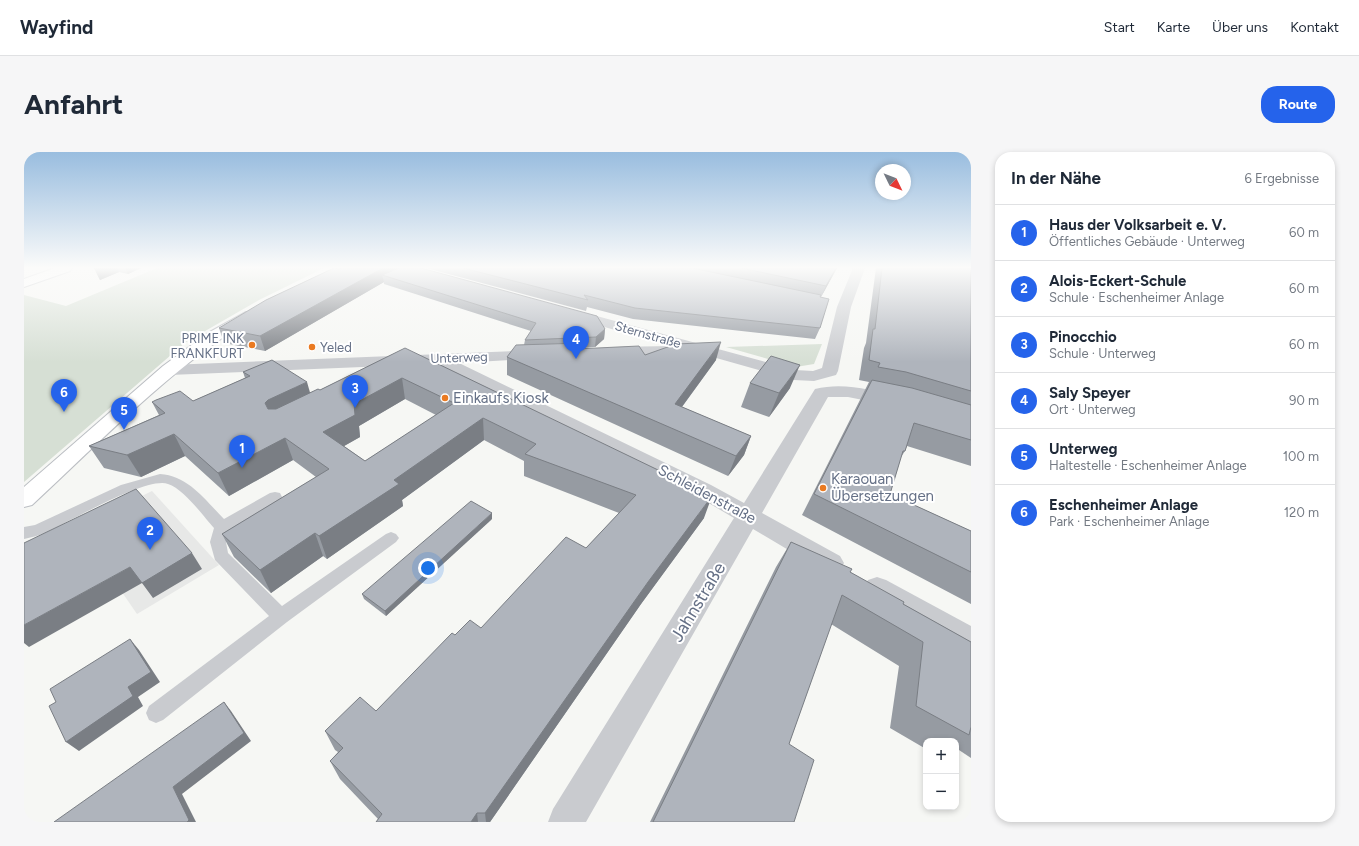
<!DOCTYPE html>
<html lang="de">
<head>
<meta charset="utf-8">
<style>
  body { margin:0; font-family:Figtree,sans-serif; background:#f6f6f7; color:#1f2937 }
  .controls { position:absolute; right:12px; bottom:12px; display:grid; overflow:hidden; border-radius:8px; box-shadow:0 2px 6px #0003 }
  .controls button { width:36px; height:36px; display:grid; place-items:center; padding:0; border:0; border-bottom:1px solid #e0e1e3; background:#fff; color:#1f2937; font:20px sans-serif }
  .compass { position:absolute; left:851px; top:12px; width:36px; height:36px; border-radius:50%; background:#fff; box-shadow:0 2px 6px #0003; rotate:133deg }
  .you { position:absolute; left:404px; top:416px; width:14px; height:14px; margin:-10px; border:3px solid #fff; border-radius:50%; background:#1a73e8; box-shadow:0 0 0 6px #1a73e833 }
  .badge { display:grid; place-items:center; width:26px; height:26px; border-radius:50%; background:#2563eb; color:#fff; font-size:13px; font-weight:700 }
  .pin { position:absolute; translate:-50% -33px; filter:drop-shadow(0 1px 2px #0008) }
  .pin::after { content:''; position:absolute; top:21px; width:14px; height:12px; background:inherit; clip-path:polygon(0 0,100% 0,50% 100%) }
  .list { margin:0; padding:0; list-style:none }
  h2 { display:flex; justify-content:space-between; align-items:center; height:52px; margin:0; padding:0 16px; font-size:17px }
  h2 small { font-size:13px; font-weight:400; color:#747a83 }
  .list li { display:grid; grid-template-columns:26px 1fr auto; gap:12px; align-items:center; box-sizing:border-box; height:56px; padding:0 16px; border-top:1px solid #e0e1e3 }
  .list b { display:block; font-size:15px; white-space:nowrap }
  .list p { margin:0; font-size:13px; white-space:nowrap; color:#747a83 }
  .list em { font-size:13px; font-style:normal; color:#747a83 }
  .map { position:relative; flex:none; width:947px; height:670px; overflow:hidden; border-radius:16px }
  header { display:flex; align-items:center; gap:24px; box-sizing:border-box; height:56px; padding:0 20px; background:#fff; border-bottom:1px solid #e0e1e3 }
  header strong { font-size:19px }
  nav { display:flex; gap:22px; margin-inline-start:auto; font-size:14px }
  .intro { display:flex; align-items:center; justify-content:space-between; box-sizing:border-box; height:96px; padding:0 24px }
  h1 { margin:0; font-size:28px }
  .button { padding:10px 18px; border-radius:16px; background:#2563eb; color:#fff; font-size:14px; font-weight:700 }
  main { display:flex; gap:24px; padding:0 24px }
  aside { flex:1; background:#fff; border-radius:16px; box-shadow:0 2px 6px #0003 }
  .map>svg:first-child { display:block }
</style>
</head>
<body>
<header>
<strong>Wayfind</strong>
<nav><a>Start</a><a>Karte</a><a>Über uns</a><a>Kontakt</a></nav>
</header>
<div class="intro"><h1>Anfahrt</h1><a class="button">Route</a></div>
<main>
<div class="map">
<svg width="947" height="670" viewBox="0 0 947 670">
  <rect width="100%" height="100%" fill="#f6f7f4"/>
  <polygon fill="#e7e8e7" points="128,339 195,413 113,462 54,376"/>
  <g fill="#d6dfd4">
    <polygon points="133,116 300,116 235,148 162,190 0,330 0,143 42,154"/>
    <polygon points="798,192 790,212 772,215 702,195"/>
  </g>
  <g fill="none" stroke-linecap="round" stroke-linejoin="round">
    <defs>
      <g id="secondary">
        <polygon points="31,116 48,116 46,119 0,135 0,127"/>
        <path d="M222,160L227,161L229,164L227,167C146,217 78,288 8,353L0,355V335L139,214L184,181Z"/>
      </g>
    </defs>
    <use href="#secondary" stroke="#bbbec3" stroke-width="2"/>
    <path fill="#c9cbcf" fill-rule="evenodd" d="M136,322C165,324 181,348 200,367L246,341L251,340L256,341L258,345L256,349L205,378L202,390L204,401L258,454L362,382L367,380L372,382L375,386L372,390L263,470L139,568L132,571L125,568L122,561L125,554L245,464L191,408L186,390L190,376C179,364 160,337 144,332C123,324 43,371 21,381C14,384 7,385 0,387V375L11,373L97,333Z"/>
    <g fill="#c9cbcf" fill-rule="evenodd">
      <polygon points="829,116 841,116 827,155 814,219 812,223 790,229 770,228 664,198 662,201 656,203 588,205 582,203 580,200 582,197 588,195 647,194 542,164 540,161 542,158 547,157 771,218 789,219 798,216 813,155"/>
      <path d="M514,198L520,200L522,203L520,206L435,211L687,333L720,351L791,237C820,230 847,238 875,245L878,249L875,253L869,254L824,245H804L738,361L816,404L820,411L816,418L807,421L798,418L729,377L562,670H524L529,657L710,366L671,343L411,212L145,223L139,222L137,218L139,214L145,213Z"/>
      <polygon points="853,425 862,428 947,474 947,502 937,498 844,444 840,436 844,428"/>
    </g>
    <use href="#secondary" fill="#fff" fill-rule="evenodd"/>
  </g>
  <g fill="#969ba2" fill-rule="evenodd">
    <polygon points="70,116 117,116 104,122 95,120 76,128"/>
    <polygon points="397,116 581,177 580,187 571,195 558,196 558,197 621,203 692,208 658,255 727,284 720,303 704,324 483,223 483,205 500,193 501,188 507,179 360,132 360,130 241,199 200,191 195,176 315,117"/>
    <polygon points="402,116 813,116 797,145 796,144 796,176 791,187 609,167 563,155 562,159"/>
    <polygon points="852,116 947,116 947,314 883,294 881,299 877,305 866,342 947,379 947,452 778,363 845,230 835,228 840,196 842,191"/>
    <path d="M381,196L680,366L617,452L466,670H352L354,667L316,627L306,609L314,600L311,598L301,579L352,559L431,483L457,476L562,396L595,361L500,324V309L460,288L378,348L379,354L303,407L299,404L247,441L210,405L198,382L292,325L269,308L205,344L161,304L117,325L80,316L65,294L135,263L128,250L169,249L221,226L219,220L286,241L296,238ZM381,247L412,263L341,309L320,294L336,285L335,274Z"/>
    <polygon points="726,231 766,236 745,265 717,255"/>
    <polygon points="468,367 362,464 340,447 338,442"/>
    <polygon points="767,390 826,420 879,452 947,490 947,606 932,596 932,589 902,589 902,597 866,576 875,514 807,472 765,592 770,670 626,670 752,415"/>
  </g>
  <g fill="#7a7e84">
    <polygon points="70,116 93,116 95,120 76,128"/>
    <polygon points="101,116 117,116 104,122"/>
    <polygon points="359,116 377,116 358,123 360,130 241,199 236,184"/>
    <polygon points="812,116 813,116 797,145 802,134"/>
    <polygon points="581,177 580,187 571,195 572,185"/>
    <polygon points="697,190 692,208 646,271 651,252"/>
    <polygon points="559,191 557,208 552,197"/>
    <polygon points="776,213 766,236 745,265 755,241"/>
    <polygon points="378,226 381,247 335,274 336,285 306,302 299,280 330,252"/>
    <polygon points="283,230 289,251 251,270 241,251 244,248"/>
    <polygon points="459,266 460,288 378,348 379,354 303,407 295,384 370,328"/>
    <polygon points="150,282 161,304 117,325 103,303"/>
    <polygon points="727,284 720,303 704,324 712,304"/>
    <polygon points="261,286 269,308 205,344 194,321"/>
    <polygon points="688,344 680,366 617,452 466,670 462,670 461,661 624,430"/>
    <polygon points="468,361 468,367 362,464 361,459"/>
    <polygon points="291,381 299,404 247,441 236,418"/>
    <polygon points="168,401 178,417 129,446 118,431 5,495 0,491 0,473 106,415"/>
    <polygon points="106,487 115,498 136,530 114,545 119,554 55,599 42,590 104,535"/>
    <polygon points="200,550 207,559 227,589 158,642 172,670 163,670 149,635"/>
    <polygon points="453,661 454,670 447,670"/>
  </g>
  <g fill="#afb4bc" stroke="#7a7e84" fill-rule="evenodd">
    <polygon points="310,116 315,117 317,116 359,116 236,184 195,176 242,148"/>
    <polygon points="375,116 397,116 573,164 581,177 572,185 501,188 512,171 358,123"/>
    <polygon points="439,116 668,116 797,143 796,145 805,147 796,176 611,156 560,143 564,148"/>
    <polygon points="717,116 812,116 802,134"/>
    <polygon points="858,116 947,116 947,239 882,220 854,215 856,211 845,208 849,177 851,177"/>
    <polygon points="697,190 651,252 727,284 712,304 483,205 492,193 559,191 552,197 615,194 621,203 652,192"/>
    <path d="M381,196L688,344L624,430L461,661H453L447,670H352L358,662L306,609L319,596L301,579L336,545L352,559L428,481L431,483L446,468L457,476L542,385L562,396L612,343L501,302L512,292L459,266L370,328L375,332L295,384L291,381L236,418L198,382L305,317L261,286L194,321L150,282L103,303L65,294L141,261L128,250L132,248L156,239L169,249L226,224L219,220L248,208L283,230L244,248L241,251L244,257H252L294,237L296,238ZM378,226L430,251L341,309L299,280L331,263L330,252Z"/>
    <polygon points="747,204 776,213 755,241 726,231"/>
    <polygon points="848,228 888,236 947,253 947,288 890,271 881,299 879,299 866,342 947,379 947,420 790,342"/>
    <polygon points="112,337 168,401 118,431 106,415 0,473 0,391"/>
    <polygon points="447,349 468,361 361,459 338,442"/>
    <polygon points="767,390 828,417 826,420 880,450 879,452 947,490 947,575 945,583 892,554 899,490 818,443 765,592 790,608 770,670 629,670"/>
    <polygon points="106,487 127,520 104,535 109,544 42,590 25,554 32,550 26,537"/>
    <polygon points="200,550 220,581 149,635 165,668 163,670 30,670"/>
  </g>
  <linearGradient id="sky" x2="0" y2="1"><stop stop-color="#99bddf"/><stop offset="0.55" stop-color="#fbfbfa"/><stop offset="1" stop-color="#fbfbfa" stop-opacity="0"/></linearGradient>
  <rect width="947" height="210" fill="url(#sky)"/>
  <g fill="#ea7a21" stroke="#fff" stroke-width="1.5">
    <circle cx="228" cy="193" r="4"/>
    <circle cx="288" cy="195" r="4"/>
    <circle cx="421" cy="246" r="4"/>
    <circle cx="799" cy="336" r="4"/>
  </g>
  <g text-anchor="middle" stroke-width="4" stroke-linejoin="round" paint-order="stroke">
    <g font-size="13" fill="#657086" stroke="#fff">
      <text transform="translate(624 182) rotate(16)" y="5">Sternstraße</text>
      <text transform="translate(435 205) rotate(-2)" y="5">Unterweg</text>
    </g>
    <g font-size="13" fill="#657086" stroke="#fff" text-anchor="end">
      <text x="220" y="191">PRIME INK<tspan x="220" dy="15">FRANKFURT</tspan></text>
      <text x="296" y="200" text-anchor="start">Yeled</text>
    </g>
    <g font-size="15" fill="#657086" stroke="#fff" text-anchor="start">
      <text x="429" y="251">Einkaufs Kiosk</text>
      <text x="807" y="332">Karaouan<tspan x="807" dy="17">Übersetzungen</tspan></text>
    </g>
    <g font-size="15" fill="#657086" stroke="#fff">
      <text transform="translate(683 342) rotate(28)" y="5">Schleidenstraße</text>
    </g>
    <g font-size="18" fill="#657086" stroke="#fff">
      <text transform="translate(674 450) rotate(-59)" y="6">Jahnstraße</text>
    </g>
  </g>
</svg>
<div class="controls">
<button>+</button>
<button>−</button>
</div>
<svg class="compass" viewBox="-18 -18 36 36"><path d="M0-13l5 13h-10z" fill="#e53935"/><path d="M0 13l5-13h-10z" fill="#747a83"/></svg>
<div class="you"></div>
<div class="pin badge" style="left:218px;top:316px">1</div>
<div class="pin badge" style="left:126px;top:398px">2</div>
<div class="pin badge" style="left:331px;top:256px">3</div>
<div class="pin badge" style="left:552px;top:207px">4</div>
<div class="pin badge" style="left:100px;top:278px">5</div>
<div class="pin badge" style="left:40px;top:260px">6</div>
</div>
<aside>
<h2>In der Nähe<small>6 Ergebnisse</small></h2>
<ul class="list">
<li><span class="badge">1</span><div><b>Haus der Volksarbeit e. V.</b><p>Öffentliches Gebäude · Unterweg</p></div><em>60 m</em></li>
<li><span class="badge">2</span><div><b>Alois-Eckert-Schule</b><p>Schule · Eschenheimer Anlage</p></div><em>60 m</em></li>
<li><span class="badge">3</span><div><b>Pinocchio</b><p>Schule · Unterweg</p></div><em>60 m</em></li>
<li><span class="badge">4</span><div><b>Saly Speyer</b><p>Ort · Unterweg</p></div><em>90 m</em></li>
<li><span class="badge">5</span><div><b>Unterweg</b><p>Haltestelle · Eschenheimer Anlage</p></div><em>100 m</em></li>
<li><span class="badge">6</span><div><b>Eschenheimer Anlage</b><p>Park · Eschenheimer Anlage</p></div><em>120 m</em></li>
</ul>
</aside>
</main>
</body>
</html>
